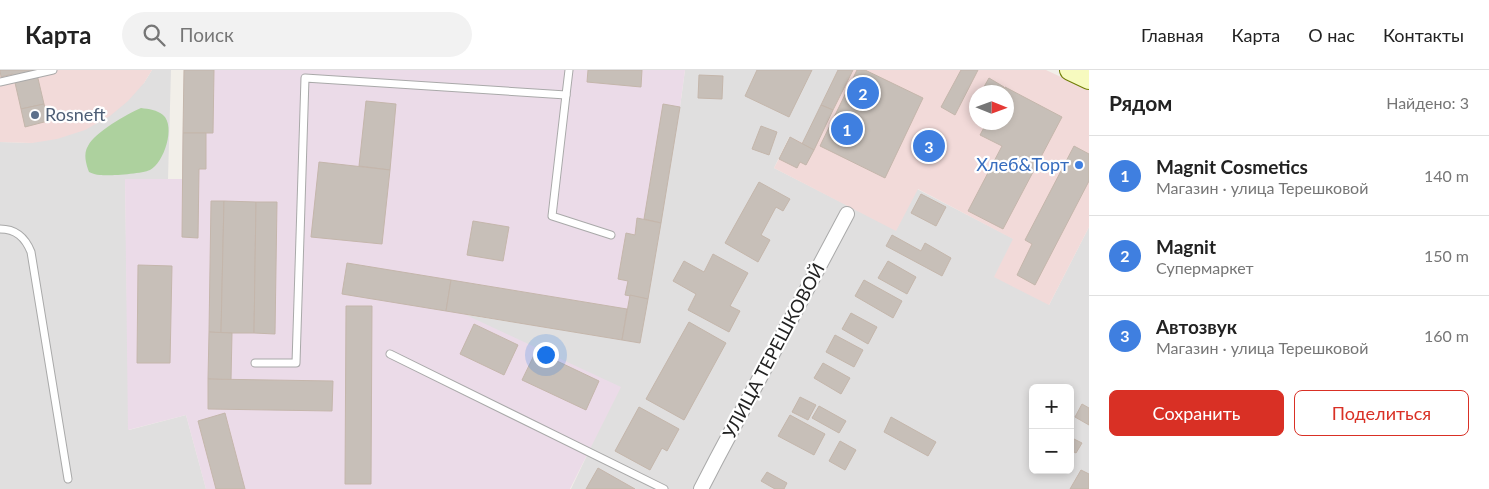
<!DOCTYPE html>
<html lang="ru">
<head>
<meta charset="utf-8">
<style>
  body { margin:0; font-family:Lato,sans-serif; background:#f2f2f2; color:#222 }
  .controls { position:absolute; right:15px; bottom:15px; display:grid; overflow:hidden; border-radius:8px; box-shadow:0 2px 8px #0003 }
  .controls button { width:45px; height:45px; display:grid; place-items:center; padding:0; border:0; border-bottom:1px solid #e0e0e0; background:#fff; color:#222; font:25px sans-serif }
  .compass { position:absolute; left:969px; top:15px; width:45px; height:45px; border-radius:50%; background:#fff; box-shadow:0 2px 8px #0003; rotate:91deg }
  .you { position:absolute; left:545px; top:284px; width:18px; height:18px; margin:-12px; border:4px solid #fff; border-radius:50%; background:#1a73e8; box-shadow:0 0 0 8px #1a73e833 }
  .badge { display:grid; place-items:center; width:32px; height:32px; border-radius:50%; background:#d93025; color:#fff; font-size:16px; font-weight:700 }
  .pin { position:absolute; translate:-50% -50%; border:2px solid #fff; box-shadow:0 1px 5px #0006 }
  .list { margin:0; padding:0; list-style:none }
  h2 { display:flex; justify-content:space-between; align-items:center; height:65px; margin:0; padding:0 20px; font-size:21px }
  h2 small { font-size:16px; font-weight:400; color:#767676 }
  .list li { display:grid; grid-template-columns:32px 1fr auto; gap:15px; align-items:center; box-sizing:border-box; height:80px; padding:0 20px; border-top:1px solid #e0e0e0 }
  .list b { display:block; font-size:19px; white-space:nowrap }
  .list p { margin:0; font-size:16px; white-space:nowrap; color:#767676 }
  .list em { font-size:16px; font-style:normal; color:#767676 }
  .actions { display:flex; gap:10px; padding:15px 20px }
  .actions a { flex:1; padding:11px 0; border:1px solid #d93025; border-radius:8px; text-align:center; font-size:18px; color:#d93025 }
  .actions .main { background:#d93025; color:#fff }
  .icon { flex:none; width:28px; height:28px; fill:none; stroke:currentColor; stroke-width:2; stroke-linecap:round; stroke-linejoin:round }
  .map { position:relative; flex:none; width:1089px; height:419px; overflow:hidden }
  header { display:flex; align-items:center; gap:30px; box-sizing:border-box; height:70px; padding:0 25px; background:#fff; border-bottom:1px solid #e0e0e0 }
  header strong { font-size:24px }
  nav { display:flex; gap:28px; margin-inline-start:auto; font-size:18px }
  .search { width:350px; height:45px; background:#f2f2f2; display:flex; align-items:center; gap:12px; box-sizing:border-box; padding:0 18px; border-radius:28px; color:#767676; font-size:19px }
  main { display:flex }
  aside { flex:1; background:#fff }
  .map>svg:first-child { display:block }
</style>
</head>
<body>
<header>
<strong>Карта</strong>
<div class="search"><svg class="icon" aria-label="search" viewBox="0 0 24 24"><circle cx="10" cy="10" r="6"/><path d="M15 15l6 6"/></svg>Поиск</div>
<nav><a>Главная</a><a>Карта</a><a>О нас</a><a>Контакты</a></nav>
</header>
<main>
<div class="map">
<svg width="1089" height="419" viewBox="0 0 1089 419">
  <rect width="100%" height="100%" fill="#f2efe9"/>
  <g fill="#e0dfdf" fill-rule="evenodd">
    <polygon points="152,0 171,0 168,109 125,109 129,360 186,345 206,419 0,419 0,72 32,73 144,13"/>
    <path d="M685,0H838L802,74L789,67L774,98L896,160L917,119L1014,169L1049,235L1089,157V419H571L589,381L461,244L640,273L680,37ZM1033,318H1070V400H1033Z"/>
  </g>
  <g fill="#f2dad9" fill-rule="evenodd">
    <polygon points="0,0 152,0 144,13 128,31 110,46 85,60 57,69 32,73 0,72"/>
    <path d="M838,0H1046L1089,20V157L1049,235L994,207L1013,169L918,119L896,161L774,98L790,67L803,73ZM976,22H1006V52H976Z"/>
  </g>
  <polygon fill="#ebdbe8" points="184,0 685,0 680,37 640,273 464,244 621,317 570,419 206,419 186,345 128,360 125,109 182,109"/>
  <path fill="#add19e" d="M141,38C149,39 157,40 163,45C176,56 164,93 150,100C141,104 110,106 100,105C96,105 92,103 89,102C86,94 83,84 88,76C95,62 127,44 141,38Z"/>
  <g fill="#c7bfb8" stroke="#c4b6ab">
    <polygon points="0,0 36,0 44,34 21,39 13,4 1,7"/>
    <polygon points="184,0 214,0 213,63 183,63"/>
    <polygon points="588,0 642,0 641,17 587,12"/>
    <polygon points="757,0 812,0 789,47 745,26"/>
    <polygon points="838,0 853,0 833,40 821,35"/>
    <polygon points="857,0 865,0 923,28 885,108 820,76"/>
    <polygon points="961,0 978,0 955,45 941,37"/>
    <polygon points="699,5 723,6 722,29 698,28"/>
    <polygon points="989,8 1004,17 1001,22 981,22"/>
    <polygon points="1005,17 1062,47 1003,159 968,141 1002,76 980,65 987,52 1006,52 1006,22 1003,22"/>
    <polygon points="366,31 396,34 390,100 359,96"/>
    <polygon points="44,34 48,51 25,57 21,39"/>
    <polygon points="663,34 680,37 661,153 644,149"/>
    <polygon points="821,35 833,40 814,80 802,74"/>
    <polygon points="761,56 777,62 769,85 752,79"/>
    <polygon points="183,63 206,63 206,99 199,99 198,168 182,167"/>
    <polygon points="930,63 941,69 932,87 920,81"/>
    <polygon points="790,67 814,80 806,95 800,92 797,98 779,89"/>
    <polygon points="1074,76 1089,84 1089,111 1035,215 1017,205 1032,174 1025,170"/>
    <polygon points="319,92 390,100 382,174 311,167"/>
    <polygon points="759,112 790,129 783,141 776,137 761,165 770,170 758,192 725,173"/>
    <polygon points="921,124 946,137 936,156 911,143"/>
    <polygon points="211,131 224,131 221,263 209,262"/>
    <polygon points="224,131 256,132 254,263 221,263"/>
    <polygon points="256,132 277,132 275,264 254,263"/>
    <polygon points="637,148 661,153 648,229 625,225 628,211 618,209 626,163 635,165"/>
    <polygon points="473,151 509,157 503,191 467,185"/>
    <polygon points="892,165 921,181 925,173 951,188 942,206 886,176"/>
    <polygon points="713,184 748,203 730,236 740,241 729,262 688,240 696,224 673,211 684,191 704,202"/>
    <polygon points="888,191 916,207 907,224 878,208"/>
    <polygon points="347,193 451,210 446,241 342,224"/>
    <polygon points="138,195 172,196 170,293 137,293"/>
    <polygon points="451,210 627,239 622,270 446,241"/>
    <polygon points="864,210 902,231 893,248 855,226"/>
    <polygon points="630,225 648,229 640,273 622,270"/>
    <polygon points="346,236 372,236 371,414 345,414"/>
    <polygon points="851,243 877,257 868,274 842,259"/>
    <polygon points="689,252 726,273 684,350 646,329"/>
    <polygon points="474,254 518,275 504,305 460,284"/>
    <polygon points="209,262 232,263 231,310 208,309"/>
    <polygon points="835,265 863,280 854,297 826,282"/>
    <polygon points="536,281 599,311 586,340 522,310"/>
    <polygon points="823,293 850,308 841,324 814,308"/>
    <polygon points="208,309 333,311 332,341 208,339"/>
    <polygon points="800,327 816,335 808,350 792,342"/>
    <polygon points="1082,334 1089,338 1089,355 1075,347"/>
    <polygon points="819,336 846,351 839,363 812,348"/>
    <polygon points="639,337 679,359 667,381 662,378 650,400 615,381"/>
    <polygon points="225,343 245,419 216,419 198,351"/>
    <polygon points="790,345 825,364 814,385 778,366"/>
    <polygon points="891,347 936,372 928,386 884,362"/>
    <polygon points="1070,367 1082,373 1076,383 1070,380"/>
    <polygon points="840,371 856,380 845,400 829,391"/>
    <polygon points="598,398 635,419 586,419"/>
    <polygon points="1081,400 1089,404 1089,419 1070,419"/>
    <polygon points="767,402 787,413 784,419 775,419 761,411"/>
  </g>
  <g fill="none" stroke-linecap="round" stroke-linejoin="round">
    <defs>
      <g id="lane">
        <polyline points="0,12 53,0"/>
        <polyline points="566,25 552,146 611,165"/>
        <path d="M0,159C16,159 25,167 31,182L68,409"/>
        <polyline points="390,284 664,419"/>
        <polyline points="255,293 296,293 305,8 566,25 569,0"/>
      </g>
      <polyline id="street" points="701,419 716,390 847,144"/>
      <polyline id="secondary" points="1070,0 1089,9"/>
    </defs>
    <use href="#lane" stroke="#a9a9a9" stroke-width="9"/>
    <use href="#street" stroke="#a9a9a9" stroke-width="16"/>
    <use href="#secondary" stroke="#707d05" stroke-width="22"/>
    <use href="#lane" stroke="#fff" stroke-width="7"/>
    <use href="#street" stroke="#fff" stroke-width="14"/>
    <use href="#secondary" stroke="#f7fabf" stroke-width="20"/>
  </g>
  <circle fill="#5c6f8a" stroke="#fff" stroke-width="2" cx="35" cy="45" r="5"/>
  <circle fill="#3f7fe0" stroke="#fff" stroke-width="2" cx="1079" cy="95" r="5"/>
  <g text-anchor="middle" stroke-width="4.5" stroke-linejoin="round" paint-order="stroke">
    <g font-size="18" fill="#4e5e75" stroke="#fff" text-anchor="start">
      <text x="45" y="51">Rosneft</text>
    </g>
    <g font-size="18" fill="#366cbe" stroke="#fff" text-anchor="end">
      <text x="1069" y="101">Хлеб&amp;Торт</text>
    </g>
    <g font-size="18" fill="#222" stroke="#fff">
      <text transform="translate(774 281) rotate(-62)" y="6">УЛИЦА ТЕРЕШКОВОЙ</text>
    </g>
  </g>
</svg>
<div class="controls">
<button>+</button>
<button>−</button>
</div>
<svg class="compass" viewBox="-18 -18 36 36"><path d="M0-13l5 13h-10z" fill="#e53935"/><path d="M0 13l5-13h-10z" fill="#767676"/></svg>
<div class="you"></div>
<div class="pin badge" style="left:847px;top:59px;background:#3f7fe0">1</div>
<div class="pin badge" style="left:863px;top:23px;background:#3f7fe0">2</div>
<div class="pin badge" style="left:929px;top:76px;background:#3f7fe0">3</div>
</div>
<aside>
<h2>Рядом<small>Найдено: 3</small></h2>
<ul class="list">
<li><span class="badge" style="background:#3f7fe0">1</span><div><b>Magnit Cosmetics</b><p>Магазин · улица Терешковой</p></div><em>140 m</em></li>
<li><span class="badge" style="background:#3f7fe0">2</span><div><b>Magnit</b><p>Супермаркет</p></div><em>150 m</em></li>
<li><span class="badge" style="background:#3f7fe0">3</span><div><b>Автозвук</b><p>Магазин · улица Терешковой</p></div><em>160 m</em></li>
</ul>
<div class="actions"><a class="main">Сохранить</a><a>Поделиться</a></div>
</aside>
</main>
</body>
</html>
